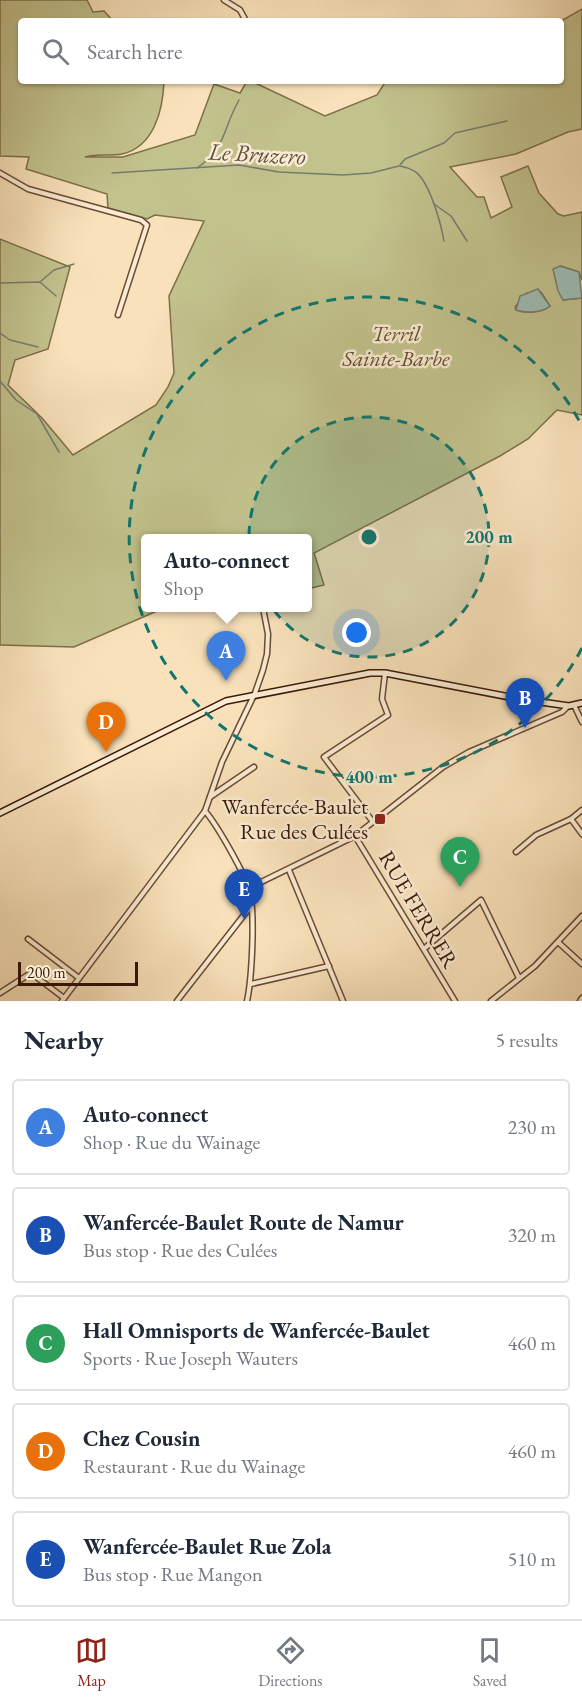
<!DOCTYPE html>
<html lang="en">
<head>
<meta charset="utf-8">
<style>
  body { margin:0; font-family:"EB Garamond",serif; background:#f2f2f3; color:#1f2937 }
  .scale { position:absolute; left:18px; bottom:15px; width:120px; box-sizing:border-box; padding-left:6px; border:3px solid #3a1908; border-top:0; font-size:16px; line-height:21px; white-space:nowrap; color:#3a1908; -webkit-text-stroke:4px #fbecd3; paint-order:stroke }
  .you { position:absolute; left:357px; top:633px; width:21px; height:21px; margin:-15px; border:4px solid #fff; border-radius:50%; background:#1a73e8; box-shadow:0 0 0 9px #1a73e833 }
  .badge { display:grid; place-items:center; width:39px; height:39px; border-radius:50%; background:#8f2418; color:#fff; font-size:20px; font-weight:700 }
  .pin { position:absolute; translate:-50% -50px; filter:drop-shadow(0 2px 3px #0008) }
  .pin::after { content:''; position:absolute; top:32px; width:21px; height:18px; background:inherit; clip-path:polygon(0 0,100% 0,50% 100%) }
  .popup { position:absolute; left:141px; top:534px; width:171px; height:78px; box-sizing:border-box; display:grid; place-content:center; border-radius:6px; background:#fff; filter:drop-shadow(0 2px 4px #0005); font-size:20px; white-space:nowrap; color:#747a83 }
  .popup b { font-size:22px; color:#1f2937 }
  .popup::after { content:''; position:absolute; left:50%; top:100%; margin-left:-12px; border:12px solid transparent; border-top-color:#fff }
  .list { margin:0; padding:0; list-style:none }
  h2 { display:flex; justify-content:space-between; align-items:center; height:78px; margin:0; padding:0 24px; font-size:26px }
  h2 small { font-size:20px; font-weight:400; color:#747a83 }
  .list li { display:grid; grid-template-columns:39px 1fr auto; gap:18px; align-items:center; box-sizing:border-box; height:96px; margin:0 12px 12px; padding:0 12px; border:2px solid #e0e1e3; border-radius:6px }
  .list b { display:block; font-size:22px; white-space:nowrap }
  .list p { margin:0; font-size:20px; white-space:nowrap; color:#747a83 }
  .list em { font-size:20px; font-style:normal; color:#747a83 }
  .icon { flex:none; width:33px; height:33px; fill:none; stroke:currentColor; stroke-width:2; stroke-linecap:round; stroke-linejoin:round }
  .map { position:relative; flex:none; width:582px; height:1001px; overflow:hidden }
  .search { position:absolute; background:#fff; box-shadow:0 2px 4px #0004; left:18px; right:18px; top:18px; height:66px; display:flex; align-items:center; gap:15px; box-sizing:border-box; padding:0 21px; border-radius:6px; color:#747a83; font-size:22px }
  .sheet { height:618px; background:#fff }
  nav { display:flex; justify-content:space-around; align-items:center; box-sizing:border-box; height:84px; border-top:2px solid #e0e1e3; background:#fff; font-size:16px; color:#747a83 }
  nav a { display:grid; justify-items:center; gap:3px }
  nav .on { color:#8f2418 }
  .map>svg:first-child { display:block }
</style>
</head>
<body>
<div class="map">
<svg width="582" height="1001" viewBox="0 0 582 1001">
  <rect width="100%" height="100%" fill="#f9e2bb"/>
  <filter id="stains"><feTurbulence type="fractalNoise" baseFrequency=".00333" numOctaves="4"/><feColorMatrix values="0 0 0 0 .2 0 0 0 0 .09 0 0 0 0 .02 0 0 0 .5 -.17"/></filter>
  <radialGradient id="worn" r=".72"><stop offset=".6" stop-color="#630" stop-opacity="0"/><stop offset="1" stop-color="#630" stop-opacity=".3"/></radialGradient>
  <path fill="#c2c28d" stroke="#7e6e4a" stroke-width="1.5" fill-rule="evenodd" d="M0,0H87L93,12L104,11L113,21H21V81H164C163,110 154,147 122,154C110,156 95,154 85,157H123L195,135L214,84L240,93L247,81H251L325,116L377,95L386,81H561V21L582,9V129L568,132L516,154L450,167L477,197H484L491,218L512,207L501,177L528,166L539,193L558,214L564,216L582,212V280L579,272L561,266L563,300L582,298V415L557,410L528,439L500,456L314,553L324,585L307,589V538H145V608H164L74,647L0,645V239L70,267L48,349L15,360L8,385L42,418L73,455L156,405L168,387L174,373L169,296L204,221L155,215L147,219L108,208L107,194L26,169L29,157L0,156ZM541,292L550,306C542,313 526,314 516,310L515,307L527,293Z"/>
  <g fill="#9ebdb4" stroke="#767b6f" stroke-width="1.5">
    <polygon points="560,266 579,272 582,298 563,300 558,291 553,269"/>
    <path d="M538,289L550,306C542,313 526,313 516,310L520,296Z"/>
  </g>
  <g fill="none" stroke-linecap="round" stroke-linejoin="round">
    <g stroke="#767b6f" stroke-width="1.5">
      <polyline points="400,165 405,159 444,143 455,133 507,121"/>
      <path d="M400,166C404,167 410,168 414,171C429,179 441,224 444,241"/>
      <path d="M197,168C227,147 222,130 239,100"/>
      <polyline points="112,173 239,165 279,172 343,175 371,173 399,166"/>
      <polyline points="434,204 451,216 467,241"/>
      <polyline points="41,281 54,270 74,264"/>
      <polyline points="0,283 40,282 56,296"/>
      <polyline points="0,333 10,340 38,347"/>
      <polyline points="0,381 16,400 37,414 59,452"/>
    </g>
    <defs>
      <g id="minor">
        <polyline points="224,0 240,10 246,21"/>
        <polyline points="0,173 28,189 141,220 147,225 118,315"/>
        <polyline points="574,705 582,722"/>
        <polyline points="210,797 254,767"/>
        <polyline points="582,810 571,819 582,834"/>
        <path d="M205,811C217,825 246,875 250,893C255,915 252,978 247,1001"/>
        <polyline points="373,822 324,757 388,715 382,699 385,673"/>
        <polyline points="355,836 455,1001"/>
        <polyline points="516,852 536,835 571,819"/>
        <polyline points="289,870 343,1001"/>
        <polyline points="249,888 355,836 443,767 469,752 562,712 568,706"/>
        <polyline points="28,939 79,978"/>
        <polyline points="559,943 582,964"/>
        <polyline points="425,948 481,900 519,978"/>
        <polyline points="251,984 329,966"/>
        <polyline points="0,993 31,973 64,998"/>
        <polyline points="62,1001 205,811 222,762 255,693 263,670 267,654 268,634 263,608"/>
        <polyline points="177,1001 251,906"/>
        <polyline points="491,1001 535,966 582,916"/>
        <polyline points="580,1001 582,998"/>
      </g>
      <polyline id="secondary" points="0,813 226,701 370,673 385,673 520,699 569,706 582,703"/>
    </defs>
    <use href="#minor" stroke="#6a4b35" stroke-width="7"/>
    <use href="#secondary" stroke="#3a1908" stroke-width="8"/>
    <use href="#minor" stroke="#fbecd3" stroke-width="4"/>
    <use href="#secondary" stroke="#fbecd3" stroke-width="5"/>
  </g>
  <circle cx="369" cy="537" r="120" fill="#0f766e" fill-opacity=".12"/>
  <g fill="none" stroke="#0f766e" stroke-width="3" stroke-dasharray="10 8">
    <circle cx="369" cy="537" r="120"/>
    <path d="M582 648A240 240 0 1 1 582 426"/>
  </g>
  <rect fill="#8f2418" stroke="#fbecd3" stroke-width="2" x="374" y="813" width="12" height="12" rx="3"/>
  <g text-anchor="middle" stroke-width="5" stroke-linejoin="round" paint-order="stroke">
    <g font-size="22" font-style="italic" fill="#634c30" stroke="#fbecd3">
      <text x="396" y="341">Terril<tspan x="396" dy="25">Sainte-Barbe</tspan></text>
    </g>
    <g font-size="22" fill="#3a1908" stroke="#fbecd3" text-anchor="end">
      <text x="368" y="814">Wanfercée-Baulet<tspan x="368" dy="25">Rue des Culées</tspan></text>
    </g>
    <g font-size="22" fill="#3a1908" stroke="#fbecd3">
      <text transform="translate(419 909) rotate(59)" y="8">RUE FERRER</text>
    </g>
    <g font-size="24" font-style="italic" fill="#5d5244" stroke="#fbecd3">
      <text transform="translate(257 154) rotate(3)" y="8">Le Bruzero</text>
    </g>
  </g>
  <circle cx="369" cy="537" r="9" fill="#0f766e" stroke="#fbecd3" stroke-width="3"/>
  <g font-size="18" text-anchor="middle" font-weight="bold" fill="#0f766e" stroke="#fbecd3" stroke-width="5" stroke-linejoin="round" paint-order="stroke">
    <text x="489" y="543">200 m</text>
    <text x="369" y="783">400 m</text>
  </g>
  <rect width="100%" height="100%" filter="url(#stains)"/>
  <rect width="100%" height="100%" fill="url(#worn)"/>
</svg>
<div class="scale">200 m</div>
<div class="you"></div>
<div class="pin badge" style="left:226px;top:681px;background:#3f7fe0">A</div>
<div class="popup"><b>Auto-connect</b>Shop</div>
<div class="pin badge" style="left:525px;top:728px;background:#1a4fb4">B</div>
<div class="pin badge" style="left:460px;top:887px;background:#2e9e5b">C</div>
<div class="pin badge" style="left:106px;top:752px;background:#e8710a">D</div>
<div class="pin badge" style="left:244px;top:919px;background:#1a4fb4">E</div>
<div class="search"><svg class="icon" aria-label="search" viewBox="0 0 24 24"><circle cx="10" cy="10" r="6"/><path d="M15 15l6 6"/></svg>Search here</div>
</div>
<section class="sheet">
<h2>Nearby<small>5 results</small></h2>
<ul class="list">
<li><span class="badge" style="background:#3f7fe0">A</span><div><b>Auto-connect</b><p>Shop · Rue du Wainage</p></div><em>230 m</em></li>
<li><span class="badge" style="background:#1a4fb4">B</span><div><b>Wanfercée-Baulet Route de Namur</b><p>Bus stop · Rue des Culées</p></div><em>320 m</em></li>
<li><span class="badge" style="background:#2e9e5b">C</span><div><b>Hall Omnisports de Wanfercée-Baulet</b><p>Sports · Rue Joseph Wauters</p></div><em>460 m</em></li>
<li><span class="badge" style="background:#e8710a">D</span><div><b>Chez Cousin</b><p>Restaurant · Rue du Wainage</p></div><em>460 m</em></li>
<li><span class="badge" style="background:#1a4fb4">E</span><div><b>Wanfercée-Baulet Rue Zola</b><p>Bus stop · Rue Mangon</p></div><em>510 m</em></li>
</ul>
</section>
<nav>
<a class="on"><svg class="icon" aria-label="map" viewBox="0 0 24 24"><path d="M3 6l6-2 6 2 6-2v14l-6 2-6-2-6 2zM9 4v14M15 6v14"/></svg>Map</a>
<a><svg class="icon" aria-label="directions" viewBox="0 0 24 24"><path d="M12 3l9 9-9 9-9-9zM9 14v-3h6M13 9l2 2-2 2"/></svg>Directions</a>
<a><svg class="icon" aria-label="saved" viewBox="0 0 24 24"><path d="M7 4h10v16l-5-4-5 4z"/></svg>Saved</a>
</nav>
</body>
</html>
